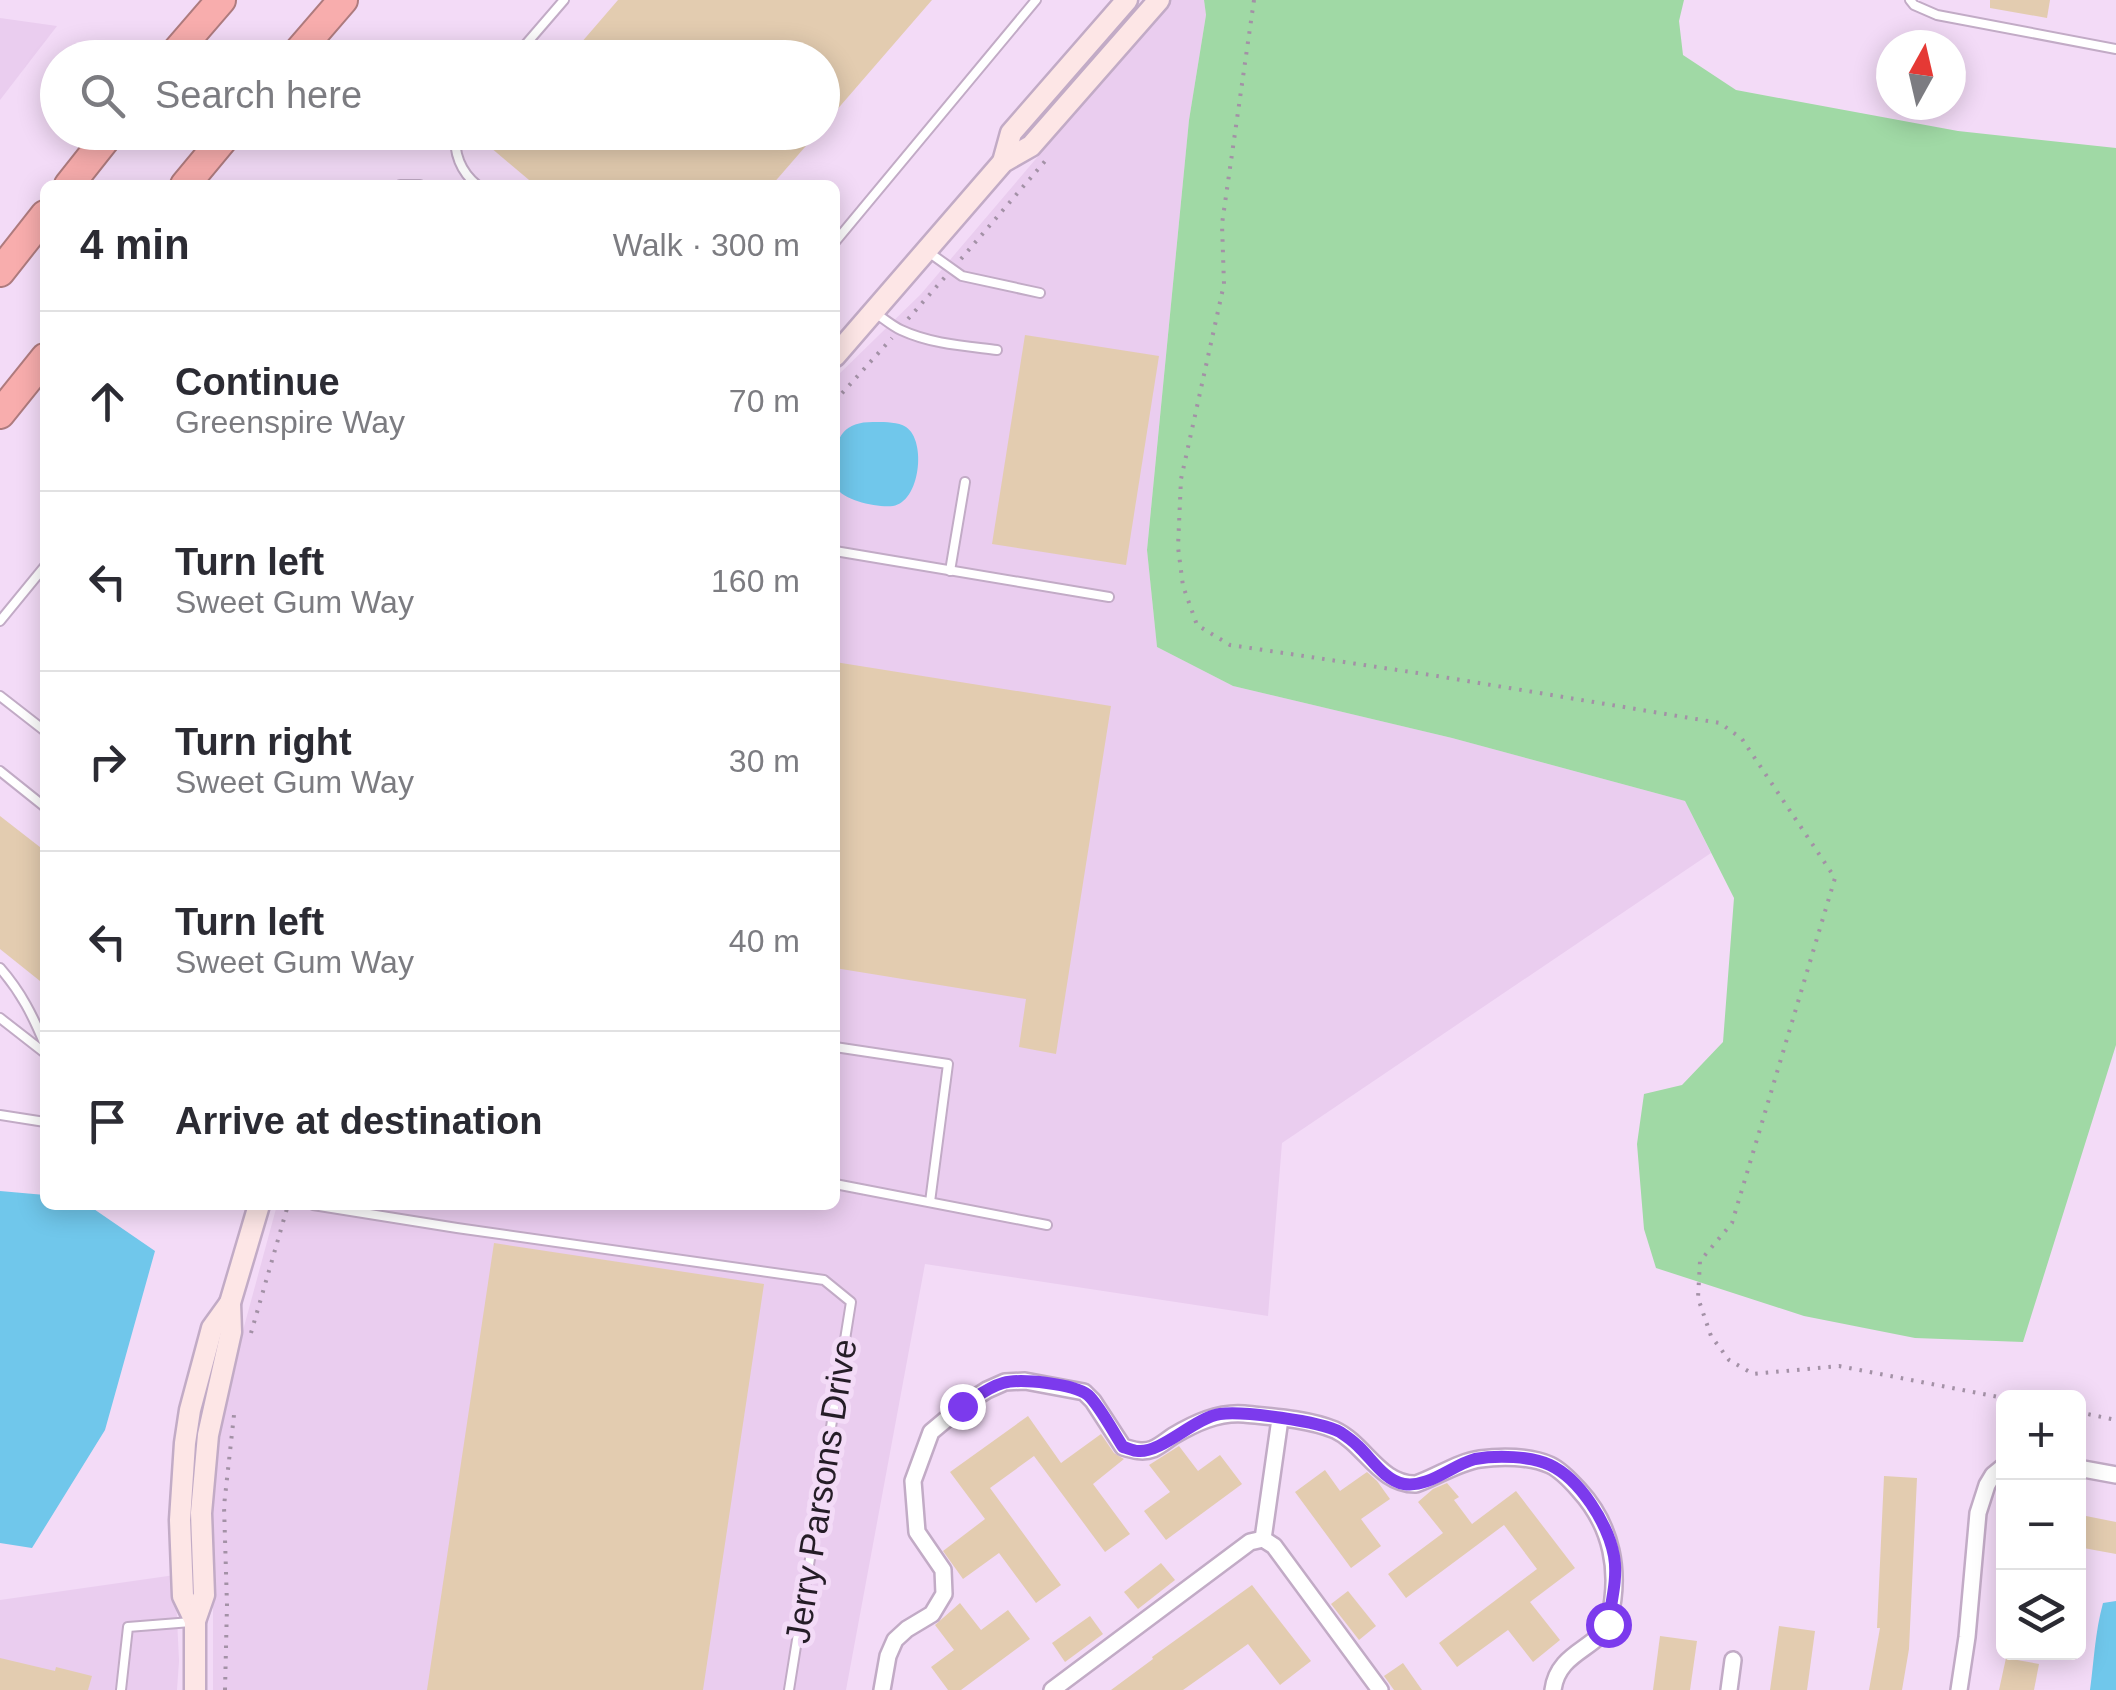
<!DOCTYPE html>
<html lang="en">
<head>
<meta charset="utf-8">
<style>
  body { margin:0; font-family:Arial,sans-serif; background:#f2f2f3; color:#2b2b33 }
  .controls { position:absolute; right:30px; bottom:30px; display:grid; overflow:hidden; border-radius:15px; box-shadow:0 5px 25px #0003 }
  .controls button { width:90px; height:90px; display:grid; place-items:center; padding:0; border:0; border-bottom:2px solid #e1e1e2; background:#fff; color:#2b2b33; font:50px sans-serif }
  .compass { position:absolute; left:1876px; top:30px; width:90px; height:90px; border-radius:50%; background:#fff; box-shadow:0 5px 25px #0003; rotate:8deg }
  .stop { position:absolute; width:30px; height:30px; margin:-22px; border:8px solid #7c3aed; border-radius:50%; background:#fff }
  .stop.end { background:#7c3aed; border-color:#fff; box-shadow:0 2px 10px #0008 }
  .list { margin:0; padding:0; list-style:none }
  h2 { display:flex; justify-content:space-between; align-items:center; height:130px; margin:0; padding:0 40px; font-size:42px }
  h2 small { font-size:32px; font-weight:400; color:#7c7c81 }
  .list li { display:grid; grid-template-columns:65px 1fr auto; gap:30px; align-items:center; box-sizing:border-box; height:180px; padding:0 40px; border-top:2px solid #e1e1e2 }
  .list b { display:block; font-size:38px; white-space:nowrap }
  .list p { margin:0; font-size:32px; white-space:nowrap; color:#7c7c81 }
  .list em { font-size:32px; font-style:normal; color:#7c7c81 }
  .icon { flex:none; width:55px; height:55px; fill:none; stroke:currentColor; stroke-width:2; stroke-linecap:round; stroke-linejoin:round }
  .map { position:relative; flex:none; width:2116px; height:1690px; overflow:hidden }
  .search { position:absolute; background:#fff; box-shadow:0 5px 25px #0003; left:40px; top:40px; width:800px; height:110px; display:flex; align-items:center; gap:25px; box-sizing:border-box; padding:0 35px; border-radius:55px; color:#7c7c81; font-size:38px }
  .panel { position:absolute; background:#fff; box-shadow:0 5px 25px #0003; left:40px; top:180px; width:800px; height:1030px; border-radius:15px }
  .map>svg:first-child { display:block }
</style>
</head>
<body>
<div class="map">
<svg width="2116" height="1690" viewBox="0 0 2116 1690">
  <rect width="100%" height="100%" fill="#f3dbf7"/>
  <g fill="#eacdef">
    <polygon points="1171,0 1204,0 1206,15 1189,120 1147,549 1157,647 1233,686 1452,738 1685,801 1711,853 1282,1143 1268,1316 925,1264 846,1690 213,1690 213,1502 222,1408 277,1205 835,1205 835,378 921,294"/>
    <polygon points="0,18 57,26 0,100"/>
    <polygon points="175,1575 179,1661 177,1690 0,1690 0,1600"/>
  </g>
  <polygon fill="#a0d9a5" points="1204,0 1684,0 1679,21 1683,55 1736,90 1958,131 2116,148 2116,1045 2023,1342 1915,1338 1804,1316 1656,1268 1644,1229 1637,1144 1644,1094 1682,1085 1723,1042 1734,898 1685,801 1452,738 1233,686 1157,647 1147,550 1189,120 1206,15"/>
  <g fill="#70c7eb">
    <path d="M876,422C886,422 898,422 906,427C927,441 920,502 893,506C879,508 843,501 836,487C833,481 835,471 835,464C835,434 846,421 876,422Z"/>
    <polygon points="0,1191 45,1195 45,1205 88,1205 155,1251 105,1430 32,1548 0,1543"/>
    <path d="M2116,1601V1690H2090C2094,1661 2095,1632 2103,1603Z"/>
  </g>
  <g fill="#e3ccb0">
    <polygon points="618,0 932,0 822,127 822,58 568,58"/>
    <polygon points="1990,0 2050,0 2047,18 1990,8"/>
    <polygon points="503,132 818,132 772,185 535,185 490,147"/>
    <polygon points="1025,335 1159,356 1126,565 992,544"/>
    <polygon points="835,662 1111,706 1056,1054 1019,1047 1026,999 835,968"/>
    <polygon points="0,816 45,851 45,985 0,949"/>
    <polygon points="494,1243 764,1284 703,1690 427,1690"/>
    <polygon points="1028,1416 1061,1463 1101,1434 1114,1453 1124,1459 1093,1484 1130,1534 1105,1552 1034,1456 990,1488 1061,1585 1036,1603 999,1553 963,1579 943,1551 985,1519 950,1472"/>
    <polygon points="1179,1446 1198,1471 1220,1455 1242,1484 1166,1540 1144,1511 1170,1492 1149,1465"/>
    <polygon points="1325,1470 1340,1491 1367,1472 1377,1481 1390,1499 1361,1519 1381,1546 1351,1568 1295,1492"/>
    <polygon points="1884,1476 1917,1478 1909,1649 1902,1690 1869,1690 1880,1628 1877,1628"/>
    <polygon points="1447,1483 1459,1497 1454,1500 1472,1524 1516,1491 1575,1568 1530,1602 1560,1640 1533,1662 1508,1630 1457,1667 1439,1643 1537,1569 1504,1525 1406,1598 1388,1574 1443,1533 1418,1502 1433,1489"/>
    <polygon points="2081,1515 2116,1522 2116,1554 2078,1547"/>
    <polygon points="1161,1563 1175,1580 1138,1609 1124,1592"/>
    <polygon points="1252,1585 1311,1661 1280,1685 1248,1644 1183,1690 1111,1690 1153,1659 1152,1657"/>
    <polygon points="1348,1591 1376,1626 1359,1640 1331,1604"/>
    <polygon points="960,1603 981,1630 1008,1610 1030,1639 961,1690 948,1690 931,1667 954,1650 935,1625"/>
    <polygon points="1090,1616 1103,1634 1065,1662 1052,1643"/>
    <polygon points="1779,1626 1815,1631 1807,1690 1770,1690"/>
    <polygon points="1660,1636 1697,1641 1690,1690 1653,1690"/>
    <polygon points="0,1658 55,1671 56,1667 92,1676 88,1690 0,1690"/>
    <polygon points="2006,1658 2039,1664 2034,1690 1999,1690"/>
    <polygon points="1403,1663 1422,1690 1394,1690 1384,1676"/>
  </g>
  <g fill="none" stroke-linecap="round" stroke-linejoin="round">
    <defs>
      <g id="lane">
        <polyline points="1910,0 1914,5 1937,15 2116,49"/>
        <polyline points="514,58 564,0"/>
        <path d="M456,132C453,153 461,172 477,185"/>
        <polyline points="400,185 420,185"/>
        <polyline points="835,242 1036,0"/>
        <polyline points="927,251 962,276 1040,293"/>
        <path d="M874,312C883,318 892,326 901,330C931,344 965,346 997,350"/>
        <polyline points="835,551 1109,597"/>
        <polyline points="950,571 965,482"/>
        <polyline points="0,621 45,566"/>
        <polyline points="0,696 45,731"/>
        <polyline points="0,771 45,807"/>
        <path d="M0,968C21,992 33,1016 45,1045"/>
        <polyline points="0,1018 45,1053"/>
        <polyline points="835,1047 948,1064 930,1202"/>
        <polyline points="0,1115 45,1122"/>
        <polyline points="835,1184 1047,1225"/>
        <polyline points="313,1205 457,1228 824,1280 851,1302 789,1690"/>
        <polyline points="121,1690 128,1627 191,1622"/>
      </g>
      <g id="street">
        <polyline points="2078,1468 2116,1475"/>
        <polyline points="1263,1539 1274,1546 1380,1690"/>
        <polyline points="1263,1539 1280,1419"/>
        <path d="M882,1690L888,1656L895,1640L907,1629L932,1614L944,1594L943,1570L917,1532L913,1481L931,1432L962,1406L987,1390L1005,1382L1025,1381L1084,1392L1093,1401L1123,1447C1133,1450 1143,1453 1153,1449C1160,1446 1167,1440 1173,1436C1195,1423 1218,1412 1244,1414C1274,1417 1308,1419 1335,1430C1365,1444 1380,1485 1416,1484C1437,1477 1458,1462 1480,1459C1501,1456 1530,1456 1550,1465C1561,1470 1571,1481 1579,1490C1612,1526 1621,1572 1609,1620C1601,1649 1558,1650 1553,1690"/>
        <polyline points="1052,1690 1250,1542 1263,1539"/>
        <polyline points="1729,1690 1733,1660"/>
        <polyline points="1959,1690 1967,1637 1978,1513 1987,1485 1993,1475 2004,1466"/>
      </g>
      <g id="secondary">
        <polyline points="1003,162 1011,133 1127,0"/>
        <polyline points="835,356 1003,162 1031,146 1159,0"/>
        <polyline points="195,1621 183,1596 180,1520 185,1443 190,1410 212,1328 230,1303"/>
        <polyline points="195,1690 195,1621 204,1595 201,1513 208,1435 231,1332 230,1303 259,1205"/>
      </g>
      <g id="highway">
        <polyline points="171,58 221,0"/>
        <polyline points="293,58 343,0"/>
        <polyline points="69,185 111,132"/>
        <polyline points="185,185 229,132"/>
        <polyline points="0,272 45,215"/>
        <polyline points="0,414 45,358"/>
      </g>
    </defs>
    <use href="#lane" stroke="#c2abc6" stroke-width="12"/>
    <use href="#street" stroke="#c2abc6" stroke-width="20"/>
    <use href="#secondary" stroke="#c2abc6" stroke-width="25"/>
    <use href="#highway" stroke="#ae7b7e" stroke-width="32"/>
    <g stroke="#a391a6" stroke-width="4" stroke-dasharray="2.5 8" stroke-linecap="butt">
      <polyline points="1254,0 1222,224 1224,284 1181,479 1178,547 1183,586 1197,625 1230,645 1431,675 1720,723 1742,739 1835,878 1732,1223 1700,1261 1698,1298 1711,1336 1729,1360 1753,1374 1839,1366 2004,1398"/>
      <polyline points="961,259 1046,160"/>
      <polyline points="908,319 945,277"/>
      <polyline points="835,401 892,338"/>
      <polyline points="251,1333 288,1205"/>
      <polyline points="2078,1412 2116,1420"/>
      <polyline points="225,1690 227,1605 224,1506 234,1415"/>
    </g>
    <use href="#lane" stroke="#fff" stroke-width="8"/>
    <use href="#street" stroke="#fff" stroke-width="15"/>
    <use href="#secondary" stroke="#fde6e6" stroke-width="20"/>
    <use href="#highway" stroke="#f8adad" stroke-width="28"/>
  </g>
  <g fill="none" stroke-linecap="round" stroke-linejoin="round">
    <path stroke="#7c3aed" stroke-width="12" d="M962,1406C975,1398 988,1387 1003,1383C1021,1378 1074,1384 1088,1395C1099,1405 1114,1433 1123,1447C1128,1448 1133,1451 1138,1451C1162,1453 1194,1418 1220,1414C1244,1411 1319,1421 1340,1432C1346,1436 1353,1441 1358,1446C1371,1458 1385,1481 1404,1484C1429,1488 1452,1465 1475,1459C1497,1455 1531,1456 1550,1465C1580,1479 1608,1524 1614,1556C1618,1579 1611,1602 1608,1624"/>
  </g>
  <g text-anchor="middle" stroke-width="10" stroke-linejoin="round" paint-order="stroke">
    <g font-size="35" fill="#251d27" stroke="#f3dbf7">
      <text transform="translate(821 1491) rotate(-81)" y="12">Jerry Parsons Drive</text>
    </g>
  </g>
</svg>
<div class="controls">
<button>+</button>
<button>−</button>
<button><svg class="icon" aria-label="layers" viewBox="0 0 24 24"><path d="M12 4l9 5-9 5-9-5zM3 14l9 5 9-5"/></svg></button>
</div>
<svg class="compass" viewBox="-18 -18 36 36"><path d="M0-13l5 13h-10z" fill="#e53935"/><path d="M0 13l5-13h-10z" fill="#7c7c81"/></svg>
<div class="stop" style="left:1608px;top:1624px"></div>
<div class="stop end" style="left:962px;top:1406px"></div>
<div class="search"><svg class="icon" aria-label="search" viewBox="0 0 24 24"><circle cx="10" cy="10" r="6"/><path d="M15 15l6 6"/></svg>Search here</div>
<section class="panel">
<h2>4 min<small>Walk · 300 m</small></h2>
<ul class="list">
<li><svg class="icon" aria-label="ahead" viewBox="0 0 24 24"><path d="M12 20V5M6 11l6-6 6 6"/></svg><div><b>Continue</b><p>Greenspire Way</p></div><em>70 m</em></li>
<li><svg class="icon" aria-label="left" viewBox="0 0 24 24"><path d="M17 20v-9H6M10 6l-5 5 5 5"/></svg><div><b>Turn left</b><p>Sweet Gum Way</p></div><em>160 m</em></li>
<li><svg class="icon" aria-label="right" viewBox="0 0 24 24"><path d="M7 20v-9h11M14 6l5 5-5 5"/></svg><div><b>Turn right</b><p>Sweet Gum Way</p></div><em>30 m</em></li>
<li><svg class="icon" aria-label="left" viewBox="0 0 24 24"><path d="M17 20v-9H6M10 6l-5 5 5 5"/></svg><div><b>Turn left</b><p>Sweet Gum Way</p></div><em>40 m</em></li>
<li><svg class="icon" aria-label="arrive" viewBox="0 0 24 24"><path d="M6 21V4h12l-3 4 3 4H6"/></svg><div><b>Arrive at destination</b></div></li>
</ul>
</section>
</div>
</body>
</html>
